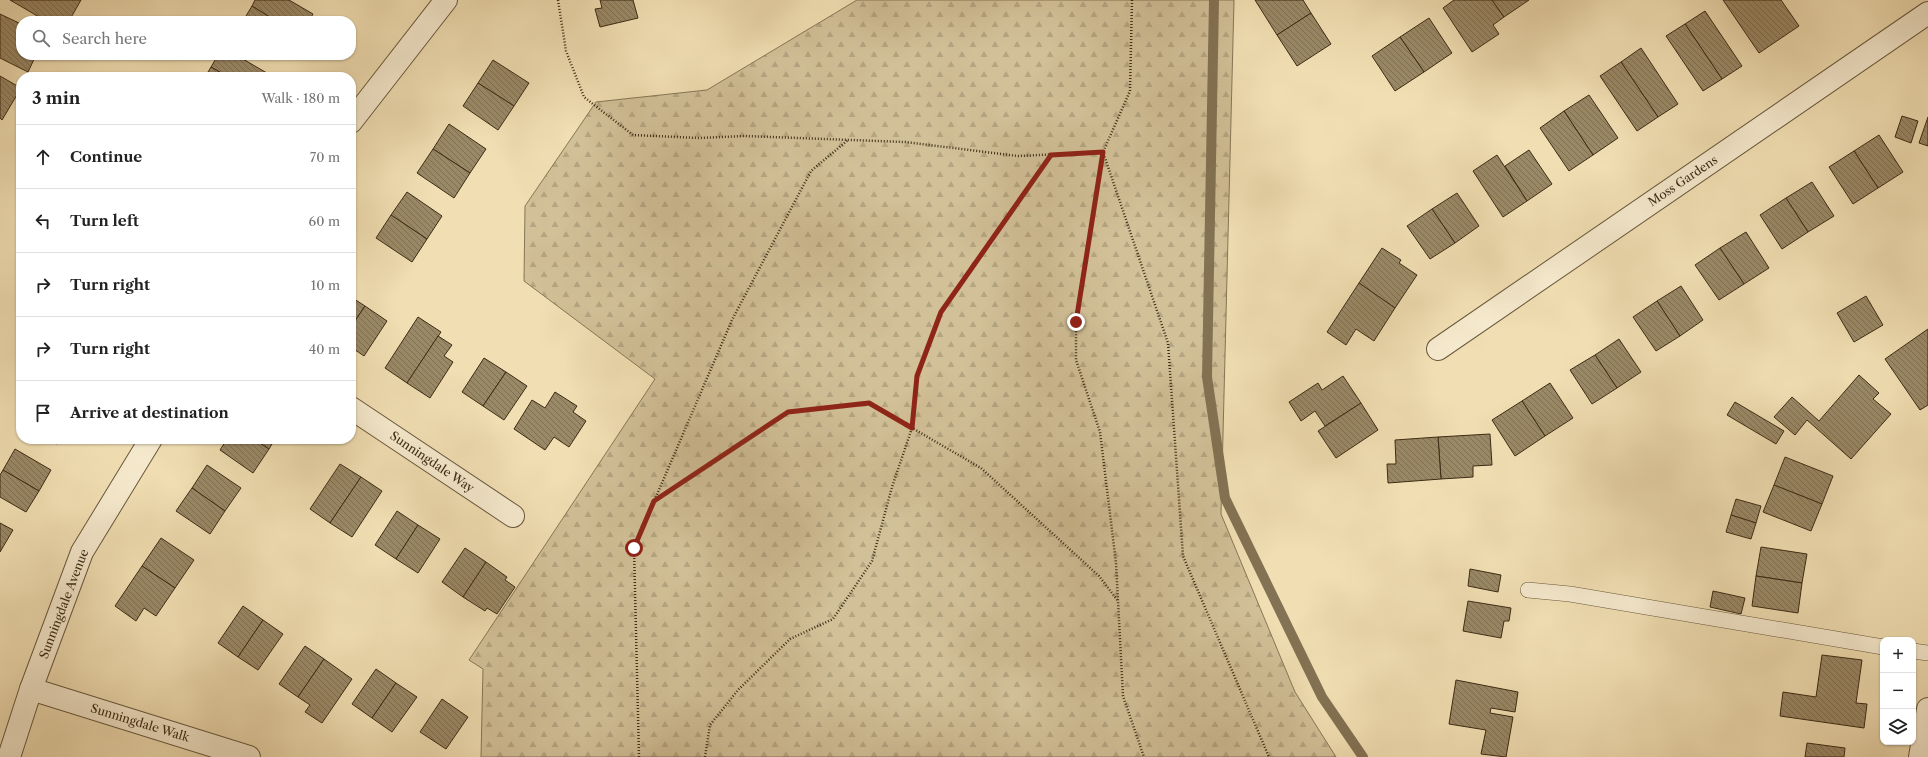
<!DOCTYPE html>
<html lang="en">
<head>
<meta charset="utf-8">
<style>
  body { margin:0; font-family:"Libre Caslon Text",serif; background:#f2f2f2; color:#222 }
  .controls { position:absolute; right:12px; bottom:12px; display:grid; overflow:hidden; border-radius:8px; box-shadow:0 1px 3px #0004 }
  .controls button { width:36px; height:36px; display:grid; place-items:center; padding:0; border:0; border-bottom:1px solid #e0e0e0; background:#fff; color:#222; font:20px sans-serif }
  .stop { position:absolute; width:12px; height:12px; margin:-9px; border:3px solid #8f2418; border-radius:50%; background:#fff }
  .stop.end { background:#8f2418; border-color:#fff; box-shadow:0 1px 4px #0008 }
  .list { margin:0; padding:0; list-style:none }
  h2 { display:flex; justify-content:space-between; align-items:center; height:52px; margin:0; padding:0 16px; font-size:17px }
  h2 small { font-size:13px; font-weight:400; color:#767676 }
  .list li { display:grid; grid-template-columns:26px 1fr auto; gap:12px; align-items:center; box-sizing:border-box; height:64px; padding:0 16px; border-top:1px solid #e0e0e0 }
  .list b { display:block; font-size:15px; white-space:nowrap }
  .list em { font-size:13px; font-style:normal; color:#767676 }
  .icon { flex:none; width:22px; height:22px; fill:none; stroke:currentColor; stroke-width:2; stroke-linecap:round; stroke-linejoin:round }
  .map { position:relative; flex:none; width:1928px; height:757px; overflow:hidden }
  .search { position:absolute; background:#fff; box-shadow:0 1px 3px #0004; left:16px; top:16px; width:340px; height:44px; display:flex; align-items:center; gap:10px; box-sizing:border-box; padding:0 14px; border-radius:16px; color:#767676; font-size:15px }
  .panel { position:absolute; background:#fff; box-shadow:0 1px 3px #0004; left:16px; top:72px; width:340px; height:372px; border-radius:16px }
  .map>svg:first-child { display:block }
</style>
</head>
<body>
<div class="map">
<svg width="1928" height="757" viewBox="0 0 1928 757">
  <defs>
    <pattern id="forest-firs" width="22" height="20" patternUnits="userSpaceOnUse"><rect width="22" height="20" fill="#d2c098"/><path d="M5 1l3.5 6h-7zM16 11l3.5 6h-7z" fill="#b5a582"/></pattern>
    <pattern id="building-back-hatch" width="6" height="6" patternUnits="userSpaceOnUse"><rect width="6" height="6" fill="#9a8967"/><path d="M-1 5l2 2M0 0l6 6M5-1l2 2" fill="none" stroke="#7f7054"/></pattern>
  </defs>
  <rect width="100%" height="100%" fill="#f1dfb3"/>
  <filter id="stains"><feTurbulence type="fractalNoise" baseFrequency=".005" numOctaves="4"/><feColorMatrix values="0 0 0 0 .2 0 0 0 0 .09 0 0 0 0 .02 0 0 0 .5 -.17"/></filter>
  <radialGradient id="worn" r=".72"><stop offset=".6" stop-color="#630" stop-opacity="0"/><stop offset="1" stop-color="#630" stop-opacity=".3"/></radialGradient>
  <polygon fill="url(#forest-firs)" stroke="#877656" points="857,0 1234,0 1221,514 1295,692 1336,757 481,757 483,669 469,660 655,379 524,281 525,206 596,102 707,90"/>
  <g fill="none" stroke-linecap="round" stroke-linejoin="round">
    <polyline stroke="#837253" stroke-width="10" points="1214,0 1207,377 1225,498 1322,697 1363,757"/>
  </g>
  <g fill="url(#building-back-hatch)" stroke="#3c2b14">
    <polygon points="10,0 81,0 69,21 46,21"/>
    <polygon points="255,0 289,0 313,14 309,21 276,21 252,6"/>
    <polygon points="600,0 633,0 638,18 600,27 595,9 602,8"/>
    <polygon points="1255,0 1303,0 1311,13 1277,35"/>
    <polygon points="1454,0 1492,0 1504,17 1493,25 1499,34 1472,52 1443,8"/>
    <polygon points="1492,0 1529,0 1504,17"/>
    <polygon points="1723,0 1781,0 1799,26 1759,53"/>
    <polygon points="252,6 276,21 243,21"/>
    <polygon points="1705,11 1742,66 1722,79 1685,24"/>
    <polygon points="1311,13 1331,44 1297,66 1277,35"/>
    <polygon points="0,14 21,24 21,55 36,55 28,72 0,58"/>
    <polygon points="1429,18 1452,53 1424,72 1400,37"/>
    <polygon points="1685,24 1722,79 1703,91 1666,36"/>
    <polygon points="1400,37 1424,72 1395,91 1372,56"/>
    <polygon points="1641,48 1678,104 1658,117 1621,62"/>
    <polygon points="218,55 236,55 272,76 228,77 211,67"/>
    <polygon points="493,60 529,83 514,106 478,83"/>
    <polygon points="1621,62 1658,117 1637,131 1600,76"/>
    <polygon points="211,67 228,77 205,77"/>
    <polygon points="0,76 21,88 2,120 0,118"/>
    <polygon points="478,83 514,106 498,130 463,106"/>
    <polygon points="1589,95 1618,138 1593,155 1564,111"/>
    <polygon points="1564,111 1593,155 1569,171 1540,128"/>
    <polygon points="1902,116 1918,121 1911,143 1895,137"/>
    <polygon points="1928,117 1928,146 1919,143"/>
    <polygon points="449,124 486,149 470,173 433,149"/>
    <polygon points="1879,135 1903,172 1878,188 1854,151"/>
    <polygon points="433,149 470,173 454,198 417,173"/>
    <polygon points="1529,150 1552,184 1527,201 1505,166"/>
    <polygon points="1854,151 1878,188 1853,204 1829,167"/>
    <polygon points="1497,155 1527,201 1503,217 1473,171"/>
    <polygon points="1812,182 1834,216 1808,232 1786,198"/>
    <polygon points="407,192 442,216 427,239 391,215"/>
    <polygon points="1457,193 1479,226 1455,243 1432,209"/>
    <polygon points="1786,198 1808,232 1782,249 1760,215"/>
    <polygon points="1432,209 1455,243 1430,259 1407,226"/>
    <polygon points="391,215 427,239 412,262 376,238"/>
    <polygon points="1746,232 1769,268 1744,284 1720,248"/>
    <polygon points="1382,248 1401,260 1399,263 1417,275 1395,308 1359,283"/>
    <polygon points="1720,248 1744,284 1719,300 1695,265"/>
    <polygon points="1359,283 1395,308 1374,341 1356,329 1346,345 1327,332"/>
    <polygon points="1681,286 1703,320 1680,336 1657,301"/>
    <polygon points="1866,296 1883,325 1854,342 1837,313"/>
    <polygon points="351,297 365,306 351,327"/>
    <polygon points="1657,301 1680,336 1656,351 1633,317"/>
    <polygon points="365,306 387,321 364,356 351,347 351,327"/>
    <polygon points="418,317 441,332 407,383 385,368"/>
    <polygon points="1928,329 1928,405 1920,410 1885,359"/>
    <polygon points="438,336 452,345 444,356 453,362 430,398 407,383"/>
    <polygon points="1619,339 1641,372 1617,388 1595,355"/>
    <polygon points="1595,355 1617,388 1592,404 1570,370"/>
    <polygon points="484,358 506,372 483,406 462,392"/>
    <polygon points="506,372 527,386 504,420 483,406"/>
    <polygon points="1859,375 1879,393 1873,399 1891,414 1851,459 1807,420 1795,435 1774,417 1792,397 1819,421"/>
    <polygon points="1343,376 1361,403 1325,426 1315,411 1301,421 1289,402 1318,383 1322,390"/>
    <polygon points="1550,383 1573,418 1545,436 1522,401"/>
    <polygon points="555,392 577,406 573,412 586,421 569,447 554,437 545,450 514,429 532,400 545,408"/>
    <polygon points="1522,401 1545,436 1515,456 1492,420"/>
    <polygon points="1735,402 1784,431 1776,444 1727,415"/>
    <polygon points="1361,403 1378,430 1336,458 1318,431"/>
    <polygon points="1490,434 1492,465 1473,466 1473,477 1441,479 1438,437"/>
    <polygon points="1438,437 1441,479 1388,483 1387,464 1396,464 1395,440"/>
    <polygon points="48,439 60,439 57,444"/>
    <polygon points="227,439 254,439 269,449 253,473 220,450"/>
    <polygon points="254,439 275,439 269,449"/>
    <polygon points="15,449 51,470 39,491 3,470"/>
    <polygon points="1785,457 1833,476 1822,504 1774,485"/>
    <polygon points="340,464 361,477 330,523 310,509"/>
    <polygon points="207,465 241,488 225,511 192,488"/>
    <polygon points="3,470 39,491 26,512 0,497 0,475"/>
    <polygon points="361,477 382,491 352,537 330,523"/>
    <polygon points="1774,485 1822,504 1811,531 1763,512"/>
    <polygon points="192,488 225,511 210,534 176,511"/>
    <polygon points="1736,499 1761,506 1756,523 1731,515"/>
    <polygon points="397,511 418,525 396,559 375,545"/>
    <polygon points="1731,515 1756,523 1751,539 1726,532"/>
    <polygon points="0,523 13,530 0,552"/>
    <polygon points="418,525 440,539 418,573 396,559"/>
    <polygon points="161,538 194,560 175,588 142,566"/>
    <polygon points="1761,547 1807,554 1802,583 1756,576"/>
    <polygon points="465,548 486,562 463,597 442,582"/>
    <polygon points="486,562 507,577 505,580 515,587 497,614 487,608 485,611 463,597"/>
    <polygon points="142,566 175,588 156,616 144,608 136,621 115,606"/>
    <polygon points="1470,569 1501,575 1498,592 1468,586"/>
    <polygon points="1756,576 1802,583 1798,613 1752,606"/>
    <polygon points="1713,591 1745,598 1741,614 1710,607"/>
    <polygon points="1468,601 1511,608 1509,621 1504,621 1501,638 1463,631"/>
    <polygon points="243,606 263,620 238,657 218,643"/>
    <polygon points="263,620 283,634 258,670 238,657"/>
    <polygon points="305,646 324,659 298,697 279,684"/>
    <polygon points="1822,655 1862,660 1856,703 1867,704 1864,728 1780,716 1783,692 1816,697"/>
    <polygon points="324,659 352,679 322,723 305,712 310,705 298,697"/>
    <polygon points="376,669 396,683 372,718 352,704"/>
    <polygon points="1456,680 1518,692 1515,712 1491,708 1490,713 1513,717 1506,757 1481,754 1486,730 1449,724"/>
    <polygon points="396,683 417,697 392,732 372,718"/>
    <polygon points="442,699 468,717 446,749 420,732"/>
    <polygon points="1807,743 1845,748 1844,757 1805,757"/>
  </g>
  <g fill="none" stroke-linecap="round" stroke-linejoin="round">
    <defs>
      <g id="lane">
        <polyline points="1528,590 1570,594 1883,647"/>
        <polyline points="1913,651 1928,653"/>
      </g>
      <g id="street">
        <polyline points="351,122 446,0"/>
        <polyline points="1438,349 1928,13"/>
        <polyline points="351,408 513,516"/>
        <polyline points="31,689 249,757"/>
        <polyline points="9,757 31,689 82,552 151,439"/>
        <polyline points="1920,757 1928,709"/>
      </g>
    </defs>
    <use href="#lane" stroke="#69583c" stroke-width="16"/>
    <use href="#street" stroke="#69583c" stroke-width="24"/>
    <g stroke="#3c2b14" stroke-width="2.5" stroke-dasharray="1 2" stroke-linecap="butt">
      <polyline points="558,0 566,51 584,97 633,135 699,138 745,136 905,142 1018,156 1103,152 1168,343 1183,556 1269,757"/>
      <polyline points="1132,0 1130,91 1103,152 1076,322 1076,360 1100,432 1116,563 1123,696 1144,757"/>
      <polyline points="654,501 788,412 869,403 981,468 1099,576 1118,601"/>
      <polyline points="639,757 634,548 732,320 811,171 848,140"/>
      <polyline points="705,757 710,725 738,690 790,639 833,619 872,561 892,487 912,428 917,376 941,312 1051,156"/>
    </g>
    <use href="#lane" stroke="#f6eace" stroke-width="15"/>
    <use href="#street" stroke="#f6eace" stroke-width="22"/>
  </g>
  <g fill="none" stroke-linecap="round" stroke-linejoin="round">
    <polyline stroke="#8f2418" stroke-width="5" points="634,548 654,501 788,412 869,403 912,428 917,376 941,312 1051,155 1103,152 1076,322"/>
  </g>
  <g text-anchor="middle" stroke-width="4" stroke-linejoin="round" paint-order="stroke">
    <g font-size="12" fill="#3c2b14" stroke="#f6eace">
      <text transform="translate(1683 181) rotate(-34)" y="4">Moss Gardens</text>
      <text transform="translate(432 462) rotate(34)" y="4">Sunningdale Way</text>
      <text transform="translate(64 604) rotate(-69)" y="4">Sunningdale Avenue</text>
      <text transform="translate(140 723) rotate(17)" y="4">Sunningdale Walk</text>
    </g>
  </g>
  <rect width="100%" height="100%" filter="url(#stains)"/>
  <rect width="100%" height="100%" fill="url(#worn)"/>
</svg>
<div class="controls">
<button>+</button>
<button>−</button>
<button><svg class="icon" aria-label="layers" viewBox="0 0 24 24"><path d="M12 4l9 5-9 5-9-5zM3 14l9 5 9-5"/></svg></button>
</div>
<div class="stop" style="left:634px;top:548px"></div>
<div class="stop end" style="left:1076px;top:322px"></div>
<div class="search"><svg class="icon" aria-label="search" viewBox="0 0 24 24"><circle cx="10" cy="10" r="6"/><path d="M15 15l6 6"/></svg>Search here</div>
<section class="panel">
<h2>3 min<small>Walk · 180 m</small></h2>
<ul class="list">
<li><svg class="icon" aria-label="ahead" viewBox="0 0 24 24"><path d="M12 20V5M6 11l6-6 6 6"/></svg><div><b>Continue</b></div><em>70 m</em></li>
<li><svg class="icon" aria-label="left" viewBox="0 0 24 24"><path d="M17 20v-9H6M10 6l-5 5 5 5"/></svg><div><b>Turn left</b></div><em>60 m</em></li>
<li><svg class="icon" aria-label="right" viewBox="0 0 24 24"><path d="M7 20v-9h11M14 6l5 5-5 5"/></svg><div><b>Turn right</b></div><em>10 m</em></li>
<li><svg class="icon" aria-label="right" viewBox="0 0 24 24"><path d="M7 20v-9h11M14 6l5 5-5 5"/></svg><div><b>Turn right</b></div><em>40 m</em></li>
<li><svg class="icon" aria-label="arrive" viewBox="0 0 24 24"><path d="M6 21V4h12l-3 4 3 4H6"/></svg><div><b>Arrive at destination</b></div></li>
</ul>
</section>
</div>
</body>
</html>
